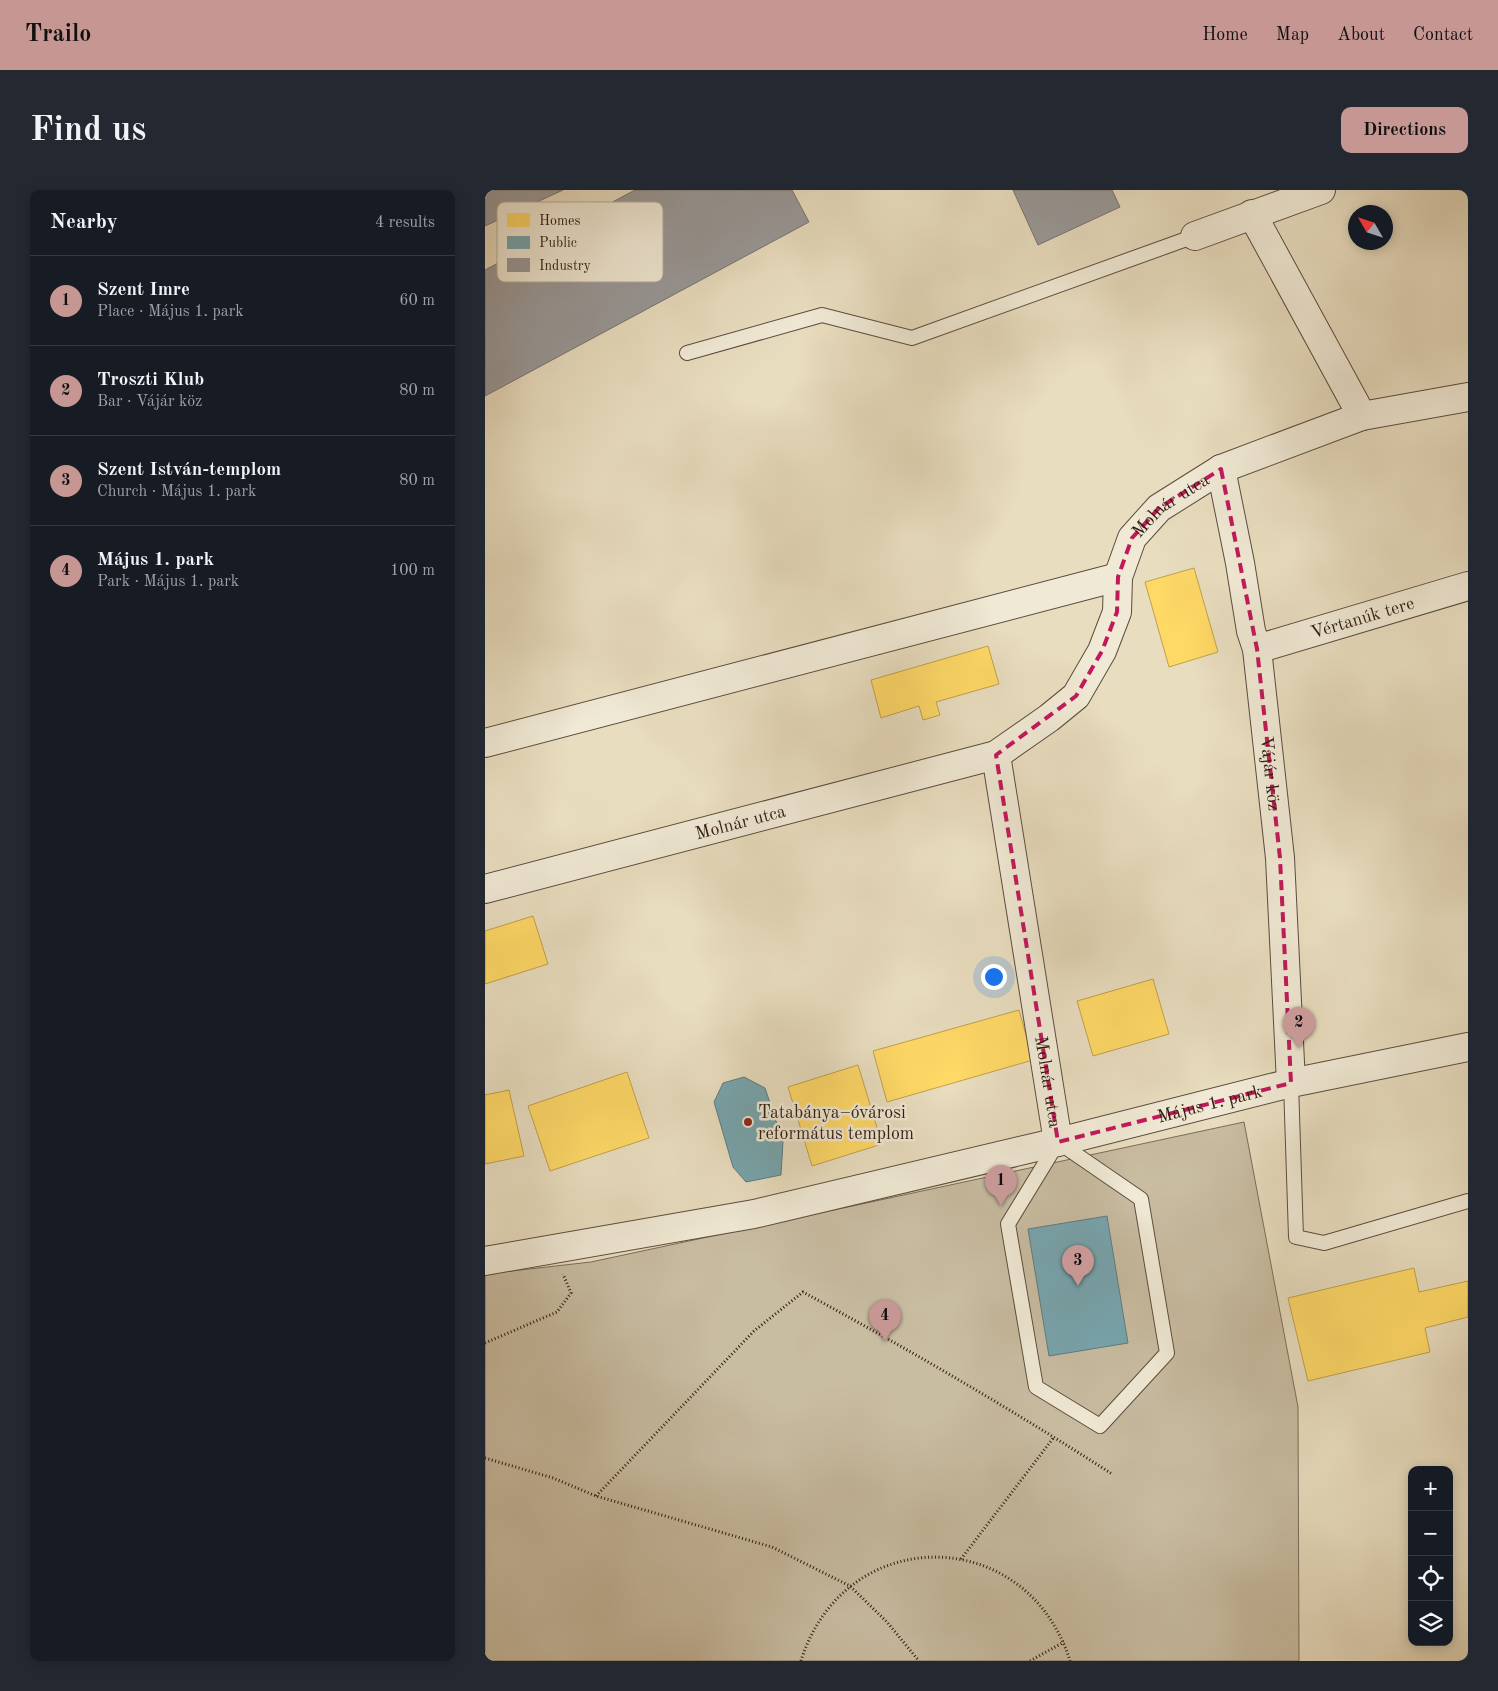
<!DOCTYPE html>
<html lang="en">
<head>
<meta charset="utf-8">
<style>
  body { margin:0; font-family:"Old Standard TT",serif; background:#242831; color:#f1f3f6 }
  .controls { position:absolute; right:15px; bottom:15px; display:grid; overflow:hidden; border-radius:10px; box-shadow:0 2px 12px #0003 }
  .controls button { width:45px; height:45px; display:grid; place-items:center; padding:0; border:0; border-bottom:1px solid #363941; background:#171b24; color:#f1f3f6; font:25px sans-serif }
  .compass { position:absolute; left:863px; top:15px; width:45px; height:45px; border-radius:50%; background:#171b24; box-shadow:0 2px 12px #0003; rotate:309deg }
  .you { position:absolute; left:508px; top:786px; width:18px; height:18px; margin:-12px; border:4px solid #fff; border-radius:50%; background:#1a73e8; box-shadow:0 0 0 8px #1a73e833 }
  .badge { display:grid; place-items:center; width:32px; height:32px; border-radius:50%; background:#c59692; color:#111; font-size:16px; font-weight:700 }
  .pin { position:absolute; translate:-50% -41px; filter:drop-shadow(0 1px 2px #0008) }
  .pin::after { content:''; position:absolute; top:26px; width:18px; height:15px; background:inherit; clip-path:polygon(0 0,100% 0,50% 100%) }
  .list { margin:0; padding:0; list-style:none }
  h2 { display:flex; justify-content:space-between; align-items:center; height:65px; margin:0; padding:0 20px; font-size:21px }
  h2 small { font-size:16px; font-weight:400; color:#9ea1a6 }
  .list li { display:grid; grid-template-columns:32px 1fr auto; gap:15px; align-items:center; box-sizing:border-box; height:90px; padding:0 20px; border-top:1px solid #363941 }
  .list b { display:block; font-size:19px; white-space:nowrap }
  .list p { margin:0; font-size:16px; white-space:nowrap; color:#9ea1a6 }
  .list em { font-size:16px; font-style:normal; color:#9ea1a6 }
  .icon { flex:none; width:28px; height:28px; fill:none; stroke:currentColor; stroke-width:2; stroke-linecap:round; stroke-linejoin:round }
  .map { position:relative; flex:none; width:983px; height:1471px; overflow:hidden; border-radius:10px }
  header { display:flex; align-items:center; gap:30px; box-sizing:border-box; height:70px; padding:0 25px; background:#c59692; color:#111 }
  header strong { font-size:24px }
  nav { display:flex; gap:28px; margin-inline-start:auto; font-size:18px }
  .intro { display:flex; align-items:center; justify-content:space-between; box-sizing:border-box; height:120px; padding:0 30px }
  h1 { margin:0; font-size:35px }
  .button { padding:12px 22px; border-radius:10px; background:#c59692; color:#111; font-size:18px; font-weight:700 }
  main { display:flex; gap:30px; padding:0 30px }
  aside { flex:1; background:#171b24; border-radius:10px; box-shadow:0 2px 12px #0003 }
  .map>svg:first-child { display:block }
</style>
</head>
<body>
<header>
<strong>Trailo</strong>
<nav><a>Home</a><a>Map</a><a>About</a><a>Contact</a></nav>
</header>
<div class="intro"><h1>Find us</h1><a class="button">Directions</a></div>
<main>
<aside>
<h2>Nearby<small>4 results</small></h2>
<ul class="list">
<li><span class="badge">1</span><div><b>Szent Imre</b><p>Place · Május 1. park</p></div><em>60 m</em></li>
<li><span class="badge">2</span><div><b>Troszti Klub</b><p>Bar · Vájár köz</p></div><em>80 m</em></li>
<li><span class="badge">3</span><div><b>Szent István-templom</b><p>Church · Május 1. park</p></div><em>80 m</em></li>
<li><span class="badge">4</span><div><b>Május 1. park</b><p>Park · Május 1. park</p></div><em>100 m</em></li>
</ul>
</aside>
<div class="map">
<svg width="983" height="1471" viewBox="0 0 983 1471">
  <rect width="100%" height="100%" fill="#e8ddbf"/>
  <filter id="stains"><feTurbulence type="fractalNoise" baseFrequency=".004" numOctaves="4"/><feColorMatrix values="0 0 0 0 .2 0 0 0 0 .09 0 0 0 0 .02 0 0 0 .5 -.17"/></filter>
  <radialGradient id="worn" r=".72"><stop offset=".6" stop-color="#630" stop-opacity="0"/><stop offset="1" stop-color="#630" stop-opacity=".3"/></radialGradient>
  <polygon fill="#c8bca1" stroke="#7a6c58" points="759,932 813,1217 814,1471 0,1471 0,1084 106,1072"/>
  <g fill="#ffd966" stroke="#c0a04c">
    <polygon points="709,378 733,462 684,477 660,392"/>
    <polygon points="503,456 514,494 451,512 455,525 438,530 434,516 396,528 386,490"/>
    <polygon points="48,726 63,774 0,794 0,741"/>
    <polygon points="668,789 684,844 608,866 592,811"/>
    <polygon points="534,820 548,870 402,912 388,861"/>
    <polygon points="373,875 397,954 327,976 303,897"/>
    <polygon points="142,882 164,948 65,981 43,916"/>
    <polygon points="24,900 39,966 0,974 0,905"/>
    <polygon points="929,1078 934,1102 983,1091 983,1127 940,1138 945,1162 823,1191 803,1108"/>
  </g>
  <g fill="#76a5af" stroke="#607c7f">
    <polygon points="259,887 280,898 298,952 296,985 261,992 248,977 229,912 238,893"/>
    <polygon points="622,1026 643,1153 564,1166 543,1039"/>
  </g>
  <g fill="#999" stroke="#797470">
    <polygon points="0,0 78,0 0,36"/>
    <polygon points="150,0 307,0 324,32 0,206 0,80"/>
    <polygon points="528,0 627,0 635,17 553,55"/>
  </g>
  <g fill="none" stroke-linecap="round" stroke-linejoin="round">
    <defs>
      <g id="lane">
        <polyline points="202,163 337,125 427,148 710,46"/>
        <polyline points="806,893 811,1047 839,1053 983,1011"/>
        <polygon points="573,952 656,1009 682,1163 615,1236 551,1197 523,1034"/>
      </g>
      <g id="street">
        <polyline points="767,24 877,226"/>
        <polyline points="710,46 836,0"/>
        <path id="s1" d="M736,279L755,373L766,441L772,459L795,668L806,893"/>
        <path id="s2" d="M772,459L983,396"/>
        <polyline points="0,553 633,387"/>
        <path id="s3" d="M511,565L573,952"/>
        <path id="s4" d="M0,699L511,565L564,528L591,506L617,461L632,422L633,387L647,348L674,318L736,279L877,226L983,207"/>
        <path id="s5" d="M0,1071L269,1024L573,952L806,893L983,857"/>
      </g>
    </defs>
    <use href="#lane" stroke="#5c4c3c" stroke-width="16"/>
    <use href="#street" stroke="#5c4c3c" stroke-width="30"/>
    <g stroke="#2d1c10" stroke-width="3" stroke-dasharray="1 2.5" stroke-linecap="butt">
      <polyline points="0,1153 72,1122 86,1103 78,1084"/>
      <polyline points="0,1268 68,1288 111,1306 287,1357 365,1396 402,1432 434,1471"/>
      <path d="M111,1306L269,1141L318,1102C423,1159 526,1219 627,1284"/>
      <polyline points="476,1369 569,1247"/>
      <path d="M316,1471C359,1332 542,1333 585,1471"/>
      <polyline points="545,1471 579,1452"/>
    </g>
    <use href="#lane" stroke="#f0e9d5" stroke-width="14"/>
    <use href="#street" stroke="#f0e9d5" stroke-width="28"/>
  </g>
  <path fill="none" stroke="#c2185b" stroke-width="4" stroke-dasharray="10 6" stroke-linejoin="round" d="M736,279L772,459L795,668L806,893L573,952L511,565L591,506L617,461L632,422L633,387L647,348L674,318Z"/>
  <circle fill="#8f2418" stroke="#f0e9d5" stroke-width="2" cx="263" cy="932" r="5"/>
  <g text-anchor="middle" stroke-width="5" stroke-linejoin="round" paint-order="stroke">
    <g font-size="18" fill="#2d1c10" stroke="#f0e9d5">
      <text dy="6" stroke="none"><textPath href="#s4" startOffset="849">Molnár utca</textPath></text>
      <text dy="6" stroke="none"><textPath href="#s2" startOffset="110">Vértanúk tere</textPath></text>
      <text dy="6" stroke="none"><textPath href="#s1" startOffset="309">Vájár köz</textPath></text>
      <text dy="6" stroke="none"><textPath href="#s4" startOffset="264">Molnár utca</textPath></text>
      <text dy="6" stroke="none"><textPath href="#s3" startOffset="331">Molnár utca</textPath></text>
      <text dy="6" stroke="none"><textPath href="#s5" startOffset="742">Május 1. park</textPath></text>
    </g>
    <g font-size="18" fill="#2d1c10" stroke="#f0e9d5" text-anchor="start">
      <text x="273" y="928">Tatabánya–óvárosi<tspan x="273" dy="21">református templom</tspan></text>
    </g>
  </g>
  <rect x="12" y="12" width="166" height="80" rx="8" fill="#f0e9d5" stroke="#b6ac9a" stroke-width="1"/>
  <rect x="22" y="23" width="23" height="14" fill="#ffd966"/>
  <rect x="22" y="46" width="23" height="13" fill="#76a5af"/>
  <rect x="22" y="68" width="23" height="14" fill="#999"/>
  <g font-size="14" fill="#2d1c10">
    <text x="54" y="35">Homes</text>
    <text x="54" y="57">Public</text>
    <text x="54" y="80">Industry</text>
  </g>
  <rect width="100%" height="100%" filter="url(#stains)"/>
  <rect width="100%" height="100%" fill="url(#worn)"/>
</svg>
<div class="controls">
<button>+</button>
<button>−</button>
<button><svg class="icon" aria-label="locate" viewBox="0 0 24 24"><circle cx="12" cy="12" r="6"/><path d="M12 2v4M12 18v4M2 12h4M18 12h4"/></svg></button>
<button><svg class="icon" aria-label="layers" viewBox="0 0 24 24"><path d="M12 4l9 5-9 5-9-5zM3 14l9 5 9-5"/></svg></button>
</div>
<svg class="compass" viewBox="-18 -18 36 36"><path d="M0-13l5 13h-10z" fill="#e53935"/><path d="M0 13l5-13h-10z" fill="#9ea1a6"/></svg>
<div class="you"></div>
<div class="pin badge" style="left:516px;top:1016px">1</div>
<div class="pin badge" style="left:814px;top:858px">2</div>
<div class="pin badge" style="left:593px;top:1096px">3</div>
<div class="pin badge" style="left:400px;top:1151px">4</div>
</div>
</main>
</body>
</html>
